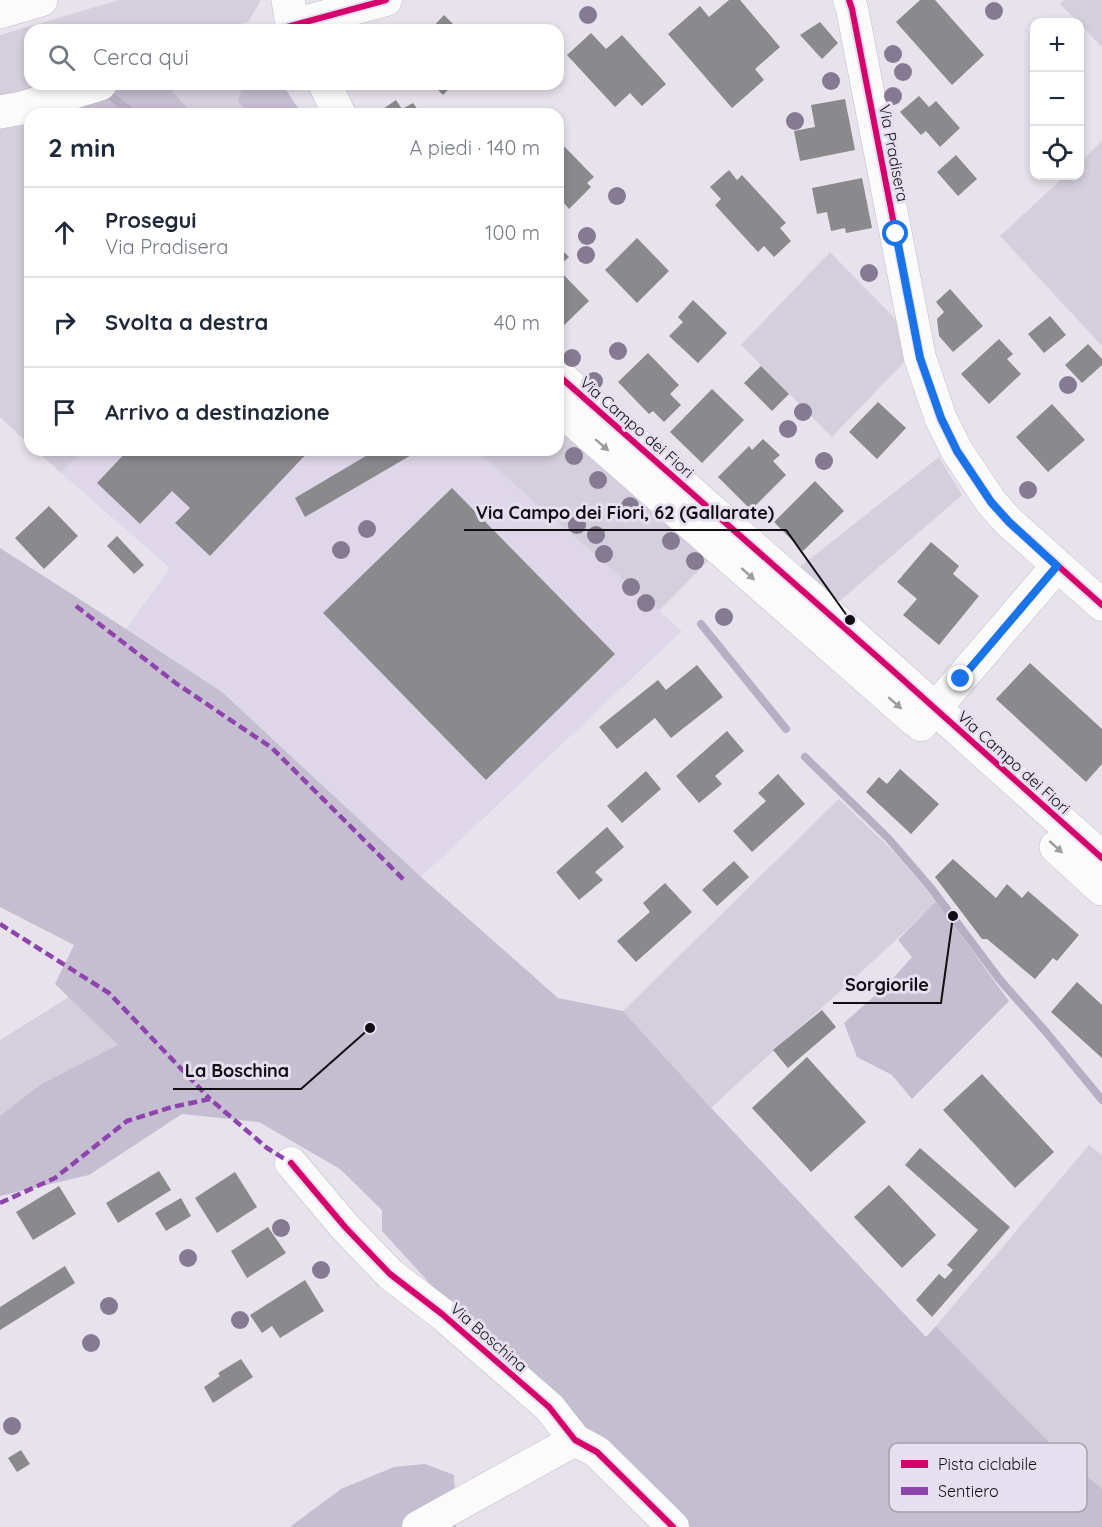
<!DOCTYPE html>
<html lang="it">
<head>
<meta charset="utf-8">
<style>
  body { margin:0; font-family:Quicksand,sans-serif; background:#f2f2f3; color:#1f2937 }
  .controls { position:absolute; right:18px; top:18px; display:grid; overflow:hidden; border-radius:12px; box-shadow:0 3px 9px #0003 }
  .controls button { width:54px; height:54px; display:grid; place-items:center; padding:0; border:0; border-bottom:2px solid #e0e1e3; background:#fff; color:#1f2937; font:30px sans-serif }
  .stop { position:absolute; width:18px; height:18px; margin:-14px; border:4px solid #1a73e8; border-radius:50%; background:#fff }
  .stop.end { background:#1a73e8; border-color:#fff; box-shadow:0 2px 6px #0008 }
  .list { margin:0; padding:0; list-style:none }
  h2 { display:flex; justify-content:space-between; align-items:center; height:78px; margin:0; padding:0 24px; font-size:26px }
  h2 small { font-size:20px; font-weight:400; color:#747a83 }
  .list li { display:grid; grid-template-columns:39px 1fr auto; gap:18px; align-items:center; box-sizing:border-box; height:90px; padding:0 24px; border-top:2px solid #e0e1e3 }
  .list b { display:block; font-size:22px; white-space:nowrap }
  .list p { margin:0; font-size:20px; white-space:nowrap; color:#747a83 }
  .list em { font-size:20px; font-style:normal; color:#747a83 }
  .icon { flex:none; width:33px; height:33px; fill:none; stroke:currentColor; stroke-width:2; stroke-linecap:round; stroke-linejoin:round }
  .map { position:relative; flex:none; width:1102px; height:1527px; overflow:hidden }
  .search { position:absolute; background:#fff; box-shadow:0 3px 9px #0003; left:24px; top:24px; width:540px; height:66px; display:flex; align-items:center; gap:15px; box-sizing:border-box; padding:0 21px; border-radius:18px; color:#747a83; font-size:22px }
  .panel { position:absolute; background:#fff; box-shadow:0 3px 9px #0003; left:24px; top:108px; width:540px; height:348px; border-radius:18px }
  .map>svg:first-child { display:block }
</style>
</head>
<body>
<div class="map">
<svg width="1102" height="1527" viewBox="0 0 1102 1527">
  <rect width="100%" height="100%" fill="#e7e2ec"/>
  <polygon fill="#dfd7e9" points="83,450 476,450 682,631 421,877 222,692 126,629 170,568 61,473"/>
  <g fill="#d5cfdd">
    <polygon points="119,0 261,0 248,22 221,30 30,30 30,84 44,84 0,97 0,35"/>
    <polygon points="1064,0 1102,0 1102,47 1080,24 1080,22 1078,22 1060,4"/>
    <polygon points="166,84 243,84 238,100 246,114 193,114"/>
    <polygon points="30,123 30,445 0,417 0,127"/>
    <polygon points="1102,141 1102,346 1000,236 1065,176 1080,176 1080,162"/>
    <polygon points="830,252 900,324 907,359 832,437 741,345"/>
    <polygon points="558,428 710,559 659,611 480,454 485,450 558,450"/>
    <polygon points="36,450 83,450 61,473"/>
    <polygon points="939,457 962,495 834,606 796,570"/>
    <path d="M839,799L895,853L936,901C864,973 786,1038 711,1108L623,1011Z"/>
    <polygon points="69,997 119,1045 41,1084 0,1116 0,1040"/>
    <polygon points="1089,1145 1102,1155 1102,1489 1057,1449 1025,1418 936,1326"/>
  </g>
  <g fill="#c5bdd0">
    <polygon points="135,84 166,84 193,114 74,114 66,108"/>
    <polygon points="243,84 282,84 302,114 246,114 238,100"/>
    <polygon points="0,548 126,629 222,692 421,877 558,998 623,1011 701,1097 926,1337 936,1326 1025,1418 1057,1449 1102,1489 1102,1527 681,1527 434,1288 382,1231 382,1210 340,1169 259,1122 182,1114 89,1175 0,1196 0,1116 41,1084 118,1045 55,984 74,945 0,907"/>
    <polygon points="936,901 1009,1001 912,1099 892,1075 857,1057 844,1023 889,983 912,957 898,940"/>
    <polygon points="425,1464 454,1475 456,1527 290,1527 341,1489 394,1467"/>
  </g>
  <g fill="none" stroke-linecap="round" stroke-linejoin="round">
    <g stroke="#b7aec3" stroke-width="8">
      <polyline points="112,97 134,114"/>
      <polyline points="701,624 786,729"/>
      <polyline points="805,757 888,838 931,888 1000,980 1046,1032 1102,1100"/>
    </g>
  </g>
  <g fill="#8a898b">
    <polygon points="729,0 740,0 780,47 755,69 764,80 732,108 668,34 700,6 709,17"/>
    <polygon points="920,0 935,0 984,55 952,85 896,22"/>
    <polygon points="444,15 459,30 430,30"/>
    <polygon points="820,22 838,43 822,59 800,35"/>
    <polygon points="591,33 606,49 622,35 666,84 642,106 630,93 615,107 567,55"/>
    <polygon points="432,84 453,84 443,95"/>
    <polygon points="919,96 929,107 936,101 960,128 940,147 926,131 921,135 900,112"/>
    <polygon points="845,99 855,150 800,161 794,131 815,127 811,105"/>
    <polygon points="396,100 402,109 413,103 421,114 383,114 380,111"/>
    <polygon points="558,140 594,177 587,183 591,187 569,209 564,203 558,209"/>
    <polygon points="956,155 977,179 958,196 937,172"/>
    <polygon points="729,170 737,180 742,175 786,223 780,228 791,241 774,257 764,246 758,252 715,205 721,199 710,187"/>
    <polygon points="862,178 872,228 846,233 845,228 831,231 827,212 817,214 812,188"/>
    <polygon points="637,238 669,271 637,303 605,270"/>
    <polygon points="558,246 569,257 558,267"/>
    <polygon points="558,269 589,301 558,331"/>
    <polygon points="950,289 983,326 953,352 939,336 937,319 944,312 936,302"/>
    <polygon points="693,300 727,333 698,363 669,336 683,322 678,317"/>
    <polygon points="1050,316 1066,335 1044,353 1028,334"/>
    <polygon points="999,339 1013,354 1007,359 1021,374 989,404 961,374"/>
    <polygon points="1088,344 1102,359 1102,365 1082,383 1065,365"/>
    <polygon points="648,353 679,385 670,394 681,405 664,422 653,411 649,414 618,382"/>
    <polygon points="761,366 789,394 772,411 744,383"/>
    <polygon points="712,389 744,420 702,463 670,432"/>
    <polygon points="878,402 906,428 877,459 849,432"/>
    <polygon points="1052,404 1085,440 1048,472 1016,437"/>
    <polygon points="763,439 780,455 773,461 786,475 751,510 718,477 749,446 752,450"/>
    <polygon points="128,450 310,450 210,556 175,523 190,508 172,491 140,524 97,483"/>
    <polygon points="376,450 420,450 305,517 295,498"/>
    <polygon points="815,481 844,511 803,551 774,522"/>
    <polygon points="452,488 615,654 486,780 323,613"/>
    <polygon points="49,506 78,536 44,569 15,538"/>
    <polygon points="117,536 144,565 134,574 107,546"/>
    <polygon points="931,542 959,566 953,574 979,596 939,645 903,615 917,599 897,582"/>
    <polygon points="1030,663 1102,729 1102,764 1086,782 996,699"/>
    <polygon points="697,665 723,697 671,738 655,718 617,749 599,727 658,680 666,690"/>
    <polygon points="727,731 744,751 715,776 722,784 699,803 676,776"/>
    <polygon points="900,769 939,804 911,834 866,792 879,777 887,784"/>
    <polygon points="646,771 661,789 622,823 607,806"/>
    <polygon points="778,774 805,804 752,852 733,831 766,801 758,793"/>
    <polygon points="607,827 624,847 595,872 603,880 579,900 556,872"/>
    <polygon points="953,859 996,898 1007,884 1022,898 1028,891 1079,935 1057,961 1053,958 1035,979 987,939 982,939 935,877"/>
    <polygon points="734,861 749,877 717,906 702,890"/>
    <polygon points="665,883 692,912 636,962 617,941 650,912 643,903"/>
    <polygon points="1077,982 1102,1005 1102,1058 1051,1012"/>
    <polygon points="822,1010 836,1027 788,1068 773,1050"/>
    <polygon points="807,1057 866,1122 811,1172 752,1108"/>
    <polygon points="982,1074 1054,1152 1015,1188 943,1110"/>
    <polygon points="920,1148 1010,1227 932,1317 916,1300 939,1274 945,1279 953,1270 947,1265 978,1230 905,1165"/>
    <polygon points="159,1171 171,1190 118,1223 106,1203"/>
    <polygon points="235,1172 257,1207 217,1233 195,1198"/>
    <polygon points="889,1185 936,1235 902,1268 854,1217"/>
    <polygon points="59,1186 76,1214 33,1240 16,1212"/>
    <polygon points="181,1198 191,1216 166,1231 155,1213"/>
    <polygon points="268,1227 286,1253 247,1278 231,1251"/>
    <polygon points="65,1266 75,1283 0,1330 0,1307"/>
    <polygon points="305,1280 324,1311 280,1338 272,1326 262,1333 250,1315"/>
    <polygon points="241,1359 253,1377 213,1403 204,1387 220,1376 218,1373"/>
    <polygon points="21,1450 30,1464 17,1472 8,1458"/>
  </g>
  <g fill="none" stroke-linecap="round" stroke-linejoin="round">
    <defs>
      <g id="street">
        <polyline points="849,0 852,9 920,358 941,419 957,451 991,502 1009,522 1102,605"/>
        <polyline points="292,25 386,0"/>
        <polyline points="921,725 1057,566"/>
        <polyline points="291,1163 345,1227 390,1274 442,1314 549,1407 575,1440 597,1452 673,1527"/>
        <polyline points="418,1527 575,1440"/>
      </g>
      <g id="secondary">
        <polyline points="288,0 293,30"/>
        <polyline points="325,84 339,114"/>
        <polyline points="0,112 22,108 100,84"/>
        <polyline points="558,375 891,669 1102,858"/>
        <polyline points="558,407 915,720"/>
        <polyline points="1056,847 1102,889"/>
      </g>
      <polyline id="highway" points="0,12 41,0"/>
    </defs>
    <use href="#street" stroke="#c2bec6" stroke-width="33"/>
    <use href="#secondary" stroke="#c2bec6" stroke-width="34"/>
    <use href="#highway" stroke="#c2bec6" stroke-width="34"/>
    <use href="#street" stroke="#fbfbfc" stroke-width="32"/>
    <use href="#secondary" stroke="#fbfbfc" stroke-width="33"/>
    <use href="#highway" stroke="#fbfbfc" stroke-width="33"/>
    <g stroke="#8e44ad" stroke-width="4.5" stroke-dasharray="9 4.5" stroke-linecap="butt">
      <polyline points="76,606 177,684 272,748 405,881"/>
      <polyline points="0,924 109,993 210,1099"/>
      <polyline points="0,1203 55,1178 127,1121 172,1107 210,1099 267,1148 291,1163"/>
    </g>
    <defs>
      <g id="cycleway">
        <polyline points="849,0 852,9 920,358 941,419 957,451 991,502 1009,522 1102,605"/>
        <polyline points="276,30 386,0"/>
        <polyline points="558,375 891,669 1102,858"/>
        <polyline points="291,1163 345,1227 390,1274 442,1314 549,1407 575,1440 597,1452 673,1527"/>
      </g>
    </defs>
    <use href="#cycleway" stroke="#e6dfef" stroke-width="10"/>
    <use href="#cycleway" stroke="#d6006c" stroke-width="6"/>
  </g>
  <g fill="#867a93">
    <circle cx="994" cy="11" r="9"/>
    <circle cx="588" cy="15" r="9"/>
    <circle cx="893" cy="54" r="9"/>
    <circle cx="903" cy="72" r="9"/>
    <circle cx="831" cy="81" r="9"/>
    <circle cx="893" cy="96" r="9"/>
    <circle cx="795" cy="121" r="9"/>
    <circle cx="617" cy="196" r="9"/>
    <circle cx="587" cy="236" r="9"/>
    <circle cx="586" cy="255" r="9"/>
    <circle cx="869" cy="273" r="9"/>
    <circle cx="618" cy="351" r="9"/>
    <circle cx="572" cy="358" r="9"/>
    <circle cx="594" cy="381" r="9"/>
    <circle cx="1068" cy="385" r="9"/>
    <circle cx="803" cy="412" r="9"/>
    <circle cx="788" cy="429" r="9"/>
    <circle cx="574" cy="456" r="9"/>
    <circle cx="824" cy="461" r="9"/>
    <circle cx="598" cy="480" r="9"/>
    <circle cx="1028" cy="490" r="9"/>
    <circle cx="630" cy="506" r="9"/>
    <circle cx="577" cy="525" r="9"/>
    <circle cx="367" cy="529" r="9"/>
    <circle cx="596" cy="535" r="9"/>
    <circle cx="671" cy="541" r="9"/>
    <circle cx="341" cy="550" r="9"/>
    <circle cx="604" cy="554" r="9"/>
    <circle cx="695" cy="561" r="9"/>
    <circle cx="631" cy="587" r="9"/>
    <circle cx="646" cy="603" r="9"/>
    <circle cx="724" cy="617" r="9"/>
    <circle cx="281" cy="1228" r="9"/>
    <circle cx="188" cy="1258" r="9"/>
    <circle cx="321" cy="1270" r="9"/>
    <circle cx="109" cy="1306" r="9"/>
    <circle cx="240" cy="1320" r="9"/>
    <circle cx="91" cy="1343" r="9"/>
    <circle cx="12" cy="1426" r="9"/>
  </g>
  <defs><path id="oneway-solid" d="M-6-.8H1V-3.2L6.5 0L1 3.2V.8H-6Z" transform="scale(1.5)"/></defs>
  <g fill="#9d9c9f">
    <use href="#oneway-solid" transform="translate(602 445) rotate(41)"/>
    <use href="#oneway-solid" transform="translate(748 574) rotate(42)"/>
    <use href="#oneway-solid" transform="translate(895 703) rotate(41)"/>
    <use href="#oneway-solid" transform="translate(1056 847) rotate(42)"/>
  </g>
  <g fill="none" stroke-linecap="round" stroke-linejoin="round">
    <polyline stroke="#1a73e8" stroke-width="8" points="896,234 920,358 941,418 957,451 991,502 1009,522 1057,566 961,679"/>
  </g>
  <g text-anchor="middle" stroke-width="6" stroke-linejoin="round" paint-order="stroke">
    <g font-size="16" fill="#100e13" stroke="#e6dfef">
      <text transform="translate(894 153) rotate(79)" y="6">Via Pradisera</text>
      <text transform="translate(637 427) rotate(41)" y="6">Via Campo dei Fiori</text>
      <text transform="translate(1014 762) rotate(42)" y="6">Via Campo dei Fiori</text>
      <text transform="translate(489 1337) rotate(41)" y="6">Via Boschina</text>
    </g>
  </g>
  <rect x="889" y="1443" width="198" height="69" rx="9" fill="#e6dfef" stroke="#a6a0ad" stroke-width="1.5"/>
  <rect x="901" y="1460" width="27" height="8" fill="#d6006c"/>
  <rect x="901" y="1487" width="27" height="8" fill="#8e44ad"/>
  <g font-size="16" fill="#100e13">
    <text x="938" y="1470">Pista ciclabile</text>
    <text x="938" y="1497">Sentiero</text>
  </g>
  <path fill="none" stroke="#100e13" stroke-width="2" d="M850 620L786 530H464M953 916L941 1003H833M370 1028L301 1089H173"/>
  <g fill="#100e13" stroke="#e6dfef" stroke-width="2">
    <circle cx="850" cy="620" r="6"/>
    <circle cx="953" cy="916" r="6"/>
    <circle cx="370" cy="1028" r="6"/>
  </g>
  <g font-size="18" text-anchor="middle" font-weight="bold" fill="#100e13" stroke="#e6dfef" stroke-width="6" stroke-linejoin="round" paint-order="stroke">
    <text x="625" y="519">Via Campo dei Fiori, 62 (Gallarate)</text>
    <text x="887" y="991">Sorgiorile</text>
    <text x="237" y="1077">La Boschina</text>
  </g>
</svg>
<div class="controls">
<button>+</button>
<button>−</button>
<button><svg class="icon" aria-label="locate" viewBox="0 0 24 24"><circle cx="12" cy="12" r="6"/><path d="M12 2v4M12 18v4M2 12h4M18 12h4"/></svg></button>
</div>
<div class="stop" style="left:896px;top:234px"></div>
<div class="stop end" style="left:961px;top:679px"></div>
<div class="search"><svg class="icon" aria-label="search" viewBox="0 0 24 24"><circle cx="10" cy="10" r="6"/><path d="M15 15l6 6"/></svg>Cerca qui</div>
<section class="panel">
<h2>2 min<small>A piedi · 140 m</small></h2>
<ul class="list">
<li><svg class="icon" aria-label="ahead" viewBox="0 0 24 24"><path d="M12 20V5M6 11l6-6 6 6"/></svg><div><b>Prosegui</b><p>Via Pradisera</p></div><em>100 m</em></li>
<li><svg class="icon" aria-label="right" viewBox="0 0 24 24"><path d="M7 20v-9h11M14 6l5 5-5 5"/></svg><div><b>Svolta a destra</b></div><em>40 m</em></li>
<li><svg class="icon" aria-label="arrive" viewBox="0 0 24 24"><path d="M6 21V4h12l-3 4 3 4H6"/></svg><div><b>Arrivo a destinazione</b></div></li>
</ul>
</section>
</div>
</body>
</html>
